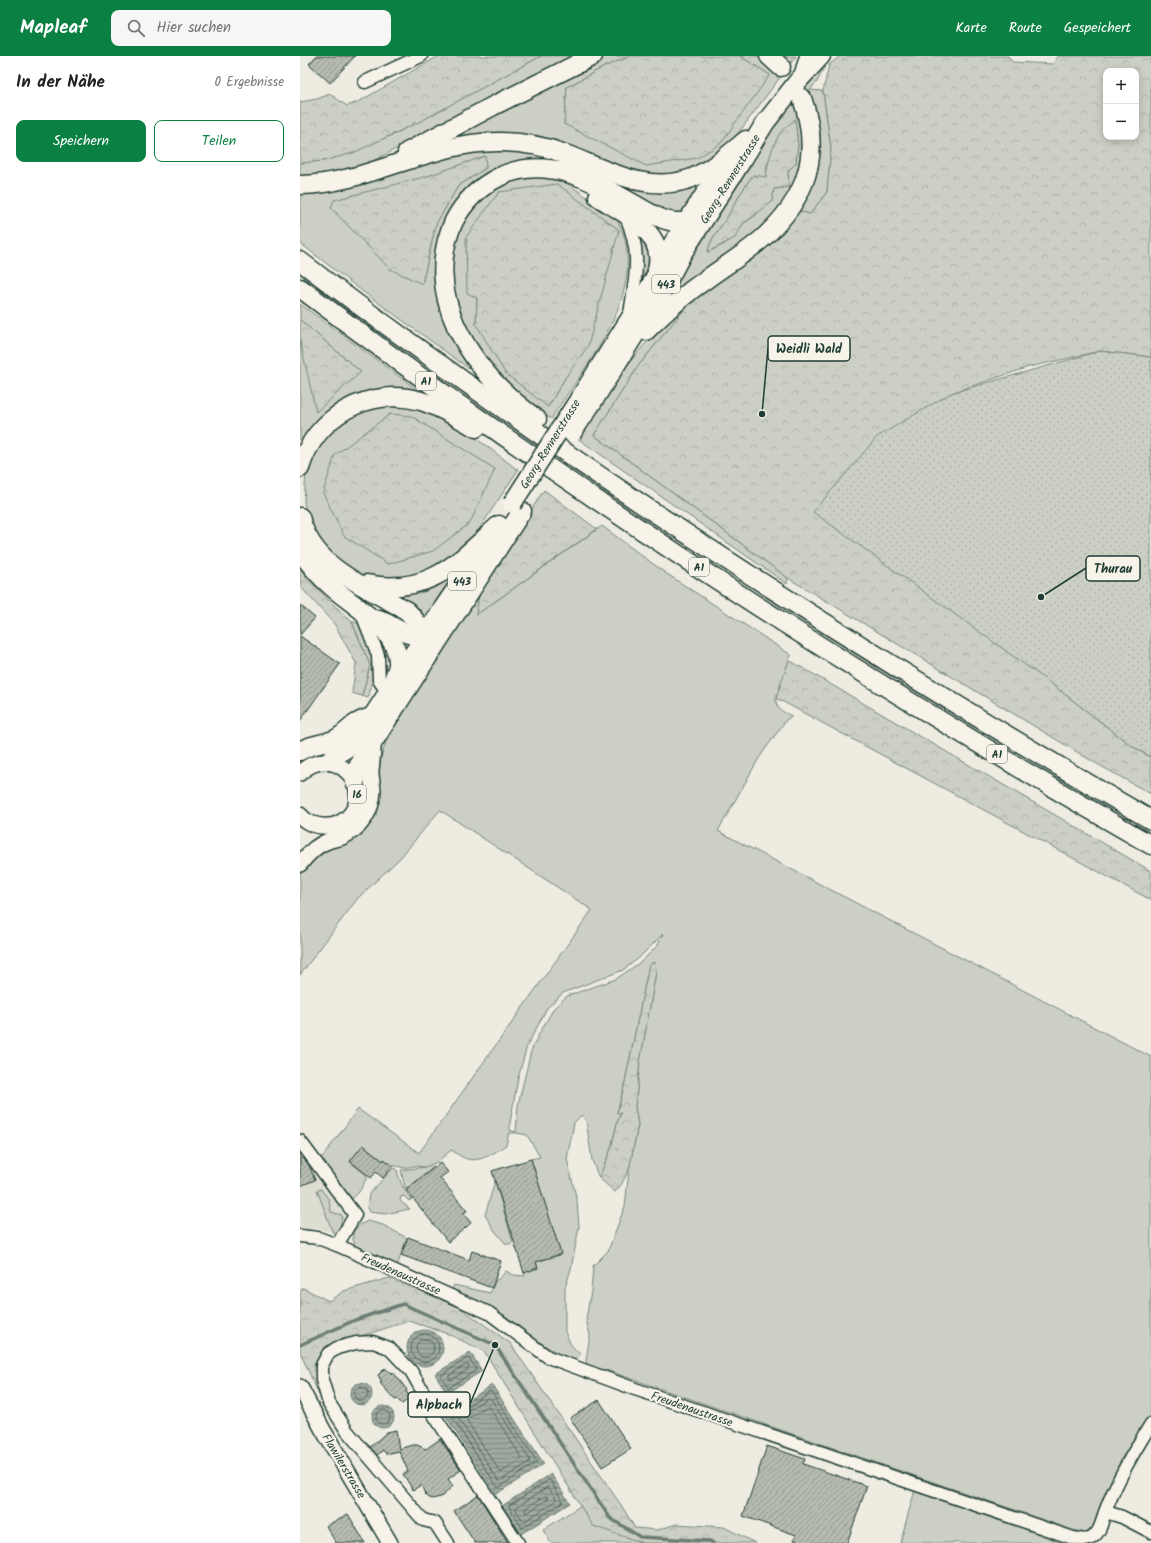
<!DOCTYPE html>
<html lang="de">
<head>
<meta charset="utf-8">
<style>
  body { margin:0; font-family:Kalam,sans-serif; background:#f6f6f6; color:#222 }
  .controls { position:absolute; right:12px; top:12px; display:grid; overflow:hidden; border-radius:8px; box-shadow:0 2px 10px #0003 }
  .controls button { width:36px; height:36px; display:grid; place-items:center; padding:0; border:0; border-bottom:1px solid #e0e0e0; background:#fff; color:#222; font:20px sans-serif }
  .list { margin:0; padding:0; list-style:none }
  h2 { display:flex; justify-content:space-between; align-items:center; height:52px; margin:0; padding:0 16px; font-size:17px }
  h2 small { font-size:13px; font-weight:400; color:#767676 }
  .actions { display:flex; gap:8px; padding:12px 16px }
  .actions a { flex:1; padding:9px 0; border:1px solid #0b8043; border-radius:8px; text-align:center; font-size:14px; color:#0b8043 }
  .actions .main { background:#0b8043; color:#fff }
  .icon { flex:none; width:22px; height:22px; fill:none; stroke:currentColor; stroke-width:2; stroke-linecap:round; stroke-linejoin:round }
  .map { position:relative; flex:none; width:851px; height:1487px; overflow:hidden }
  header { display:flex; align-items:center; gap:24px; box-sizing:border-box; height:56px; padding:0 20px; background:#0b8043; color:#fff }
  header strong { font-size:19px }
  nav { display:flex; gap:22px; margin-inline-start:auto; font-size:14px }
  .search { width:280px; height:36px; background:#f6f6f6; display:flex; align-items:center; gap:10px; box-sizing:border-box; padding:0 14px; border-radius:8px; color:#767676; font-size:15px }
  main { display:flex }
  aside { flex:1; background:#fff }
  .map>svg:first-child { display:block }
</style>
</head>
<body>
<header>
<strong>Mapleaf</strong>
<div class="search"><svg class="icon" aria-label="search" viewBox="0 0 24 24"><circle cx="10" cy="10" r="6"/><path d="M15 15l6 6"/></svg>Hier suchen</div>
<nav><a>Karte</a><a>Route</a><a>Gespeichert</a></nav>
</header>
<main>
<aside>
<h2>In der Nähe<small>0 Ergebnisse</small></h2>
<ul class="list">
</ul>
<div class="actions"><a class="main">Speichern</a><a>Teilen</a></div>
</aside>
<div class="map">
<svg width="851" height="1487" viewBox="0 0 851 1487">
  <defs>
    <pattern id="forest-crowns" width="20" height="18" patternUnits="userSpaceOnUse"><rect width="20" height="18" fill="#cccfc4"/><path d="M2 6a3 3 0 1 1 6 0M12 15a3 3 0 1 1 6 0" fill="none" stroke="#afb3a9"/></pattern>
    <pattern id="park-dots" width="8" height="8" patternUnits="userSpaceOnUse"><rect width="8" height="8" fill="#cccfc4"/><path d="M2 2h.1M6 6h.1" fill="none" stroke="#afb3a9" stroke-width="1.8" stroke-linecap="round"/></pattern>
    <pattern id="water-rules" width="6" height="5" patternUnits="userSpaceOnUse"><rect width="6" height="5" fill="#9fa99f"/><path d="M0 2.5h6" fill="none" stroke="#818b82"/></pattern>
    <pattern id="building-hatch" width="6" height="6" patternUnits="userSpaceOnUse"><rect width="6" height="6" fill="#b5bbb0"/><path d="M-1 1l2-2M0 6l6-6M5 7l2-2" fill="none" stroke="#939990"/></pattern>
  </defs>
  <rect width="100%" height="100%" fill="#eeece1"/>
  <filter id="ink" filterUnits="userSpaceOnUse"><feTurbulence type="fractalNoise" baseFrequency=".025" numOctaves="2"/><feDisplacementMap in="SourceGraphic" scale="8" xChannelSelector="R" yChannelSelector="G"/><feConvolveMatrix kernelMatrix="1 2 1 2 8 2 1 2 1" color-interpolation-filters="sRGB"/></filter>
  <g filter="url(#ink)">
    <polygon fill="#ddddd2" points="0,1077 24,1109 44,1161 35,1177 15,1172 0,1175"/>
    <g fill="#cccfc4" stroke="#76867c" fill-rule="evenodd">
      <path d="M241,0H272L73,105C49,115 26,118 0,121V107L23,105L93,79Z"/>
      <polygon points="301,0 330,0 304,11 267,31 264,68 291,81 470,19 440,0 463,0 486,4 483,0 496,0 440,75 419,96 404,108 383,117 364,121 343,119 294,103 139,85"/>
      <path d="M525,10L517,26L510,34L523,35L531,92L527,136L510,158L498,155C503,146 509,137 513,128C525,101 521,60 509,35L500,45L507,104L483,154L352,261C405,173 454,87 525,10ZM495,63L498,89L496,107L488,115L489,131L474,133L456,159L443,168L425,188L408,196C410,182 421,171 428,160C436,146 443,132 453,119L466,122L467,109L479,80Z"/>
      <path d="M226,93L271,106L405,126L381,161L332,141L207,109L140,189L172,306L168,312L58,232L0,187V134L161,95ZM185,101L186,112L158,130L136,168L122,228L128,120Z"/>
      <path d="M223,120C236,120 250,120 262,125C273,130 283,139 293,145C300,149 308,152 313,158C320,167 324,178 326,189C337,253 283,312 251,363L215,335L188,307L171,284L159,257L150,218L151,199L164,158L193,131ZM291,154L319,174L265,322L248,351L176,268L177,241Z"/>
      <path d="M339,178C351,193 351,208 342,224Z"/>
      <path d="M390,246L339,309L294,379L488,522L487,528L277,382C303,343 329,302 362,270C371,261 381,254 390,246Z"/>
      <polygon points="0,248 122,337 60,340 0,396 0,285 8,317 61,316 0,264"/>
      <path d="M85,349C93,350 102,349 110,351C147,357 189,392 218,414L172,484L146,508L104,524L67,522L43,510L20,486L6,455L4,446L6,416L11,403L29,375L58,355Z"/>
      <path d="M302,470L364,516L491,599L476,642C475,653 483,656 492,660L486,664L459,702L418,775L851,1001V1359L821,1403L795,1469L786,1477L776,1475L306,1314L287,1311L286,1304L290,1279L286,1263L291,1235L293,1210L308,1195L325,1150L329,1114L338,1069L335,1051L340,1006L356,916L355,906L349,909L324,1031L317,1056H321L317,1067L311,1093L299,1122L292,1104L286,1064L281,1059L274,1067L267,1103L277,1145L279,1171L271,1213L265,1232V1276L271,1289L280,1298L275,1306L266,1302L242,1288L204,1259L176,1244L152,1233L154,1229L190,1237L196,1224L200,1222L206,1215L213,1219L225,1220L224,1216L235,1206L260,1199L231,1103L240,1101L227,1079L216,1077H209L206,1089C194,1097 179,1108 164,1102C160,1100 155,1096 151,1094L137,1106L125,1111L114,1110L105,1112L92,1109L83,1105L63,1089L50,1106L68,1120L59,1136L52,1143L20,1104L58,1053L119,1097L292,854L140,754L101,801L58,842L0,919V814L15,800L29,792L45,789L64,777L73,764L81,736L77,713L89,677L103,653L180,533L176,559ZM363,878L358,889L342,905L316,923L267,940L254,952L239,978L231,995L218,1049L216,1076L210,1074V1067L218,1022L227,990L247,952L263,937L323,914L339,902Z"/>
      <polygon points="159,513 125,565 93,539"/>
      <path d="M52,566H57C73,593 78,612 68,642L62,640L70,609Z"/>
      <polygon points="135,1110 110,1130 105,1132 101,1114"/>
      <path d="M93,1112L97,1114C100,1126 103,1134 112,1143L109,1145L104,1140L101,1141L100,1145L110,1153L85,1158L69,1156L67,1152L69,1138Z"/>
      <polygon points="195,1125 213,1186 210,1188 206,1188 195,1175 185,1159"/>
      <polygon points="21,1133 29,1144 31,1156 42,1159 41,1168 38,1174 33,1177 17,1134"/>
      <polygon points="68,1165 83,1169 107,1182 97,1210 56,1191 53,1184 53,1176 59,1169"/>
      <polygon points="615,1434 763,1487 600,1487"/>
      <polygon points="280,1450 344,1487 251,1487 243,1474"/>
    </g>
    <g fill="url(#forest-crowns)" stroke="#76867c" fill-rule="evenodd">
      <polygon points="139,0 241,0 121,65 53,97 23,105 0,107 0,46 17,43 30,38 47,50 58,46"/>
      <polygon points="330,0 440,0 470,19 420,88 397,102 346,110 264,68 267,31 304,11"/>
      <path d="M540,0H708L712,6L753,8L758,0H851V301L800,295L729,311L651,337L749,626L832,690L851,702V738L792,705L488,522L294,379L339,309L390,246L428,218L498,155L510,158L527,136L531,92L523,35L529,9ZM806,15H836V81H806Z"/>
      <path d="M495,63L498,89L496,107L488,115L489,131L474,133L472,146L443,168L435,182L408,196C410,182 421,172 428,160C436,146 443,132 453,119L466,121C467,108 473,87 481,76C485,71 491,67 495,63Z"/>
      <polygon points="185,100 186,112 158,130 136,168 122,228 90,213 31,152 34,144 128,120"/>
      <polygon points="257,128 319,174 288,290 265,322 248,351 205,317 176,268 177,242 167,237 166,181 199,136"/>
      <polygon points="0,264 61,316 16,356 0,285"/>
      <polygon points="90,358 111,360 195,413 170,467 133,495 88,508 44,480 23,437 35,399"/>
      <polygon points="244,434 297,473 176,559 180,533"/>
      <polygon points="0,510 7,523 52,566 70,609 62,640 52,637 56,607 35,569 0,530"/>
      <polygon points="489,604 851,815 851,844 476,642"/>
      <polygon points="355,906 356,916 340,1006 335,1051 338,1069 329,1114 321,1129 315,1136 299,1122 311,1093 317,1067 321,1057 317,1057 324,1031 349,909"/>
      <polygon points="89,1222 159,1251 210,1287 321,1449 335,1472 358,1474 376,1468 424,1471 455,1487 343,1487 293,1470 184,1295 148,1278 109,1265 32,1289 17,1306 24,1350 0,1296 0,1236 3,1232 29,1245 44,1235"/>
    </g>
    <polygon fill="url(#park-dots)" stroke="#76867c" points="800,295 851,301 851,701 832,690 749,626 513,456 577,381 651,337"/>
    <g fill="url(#water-rules)" stroke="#6c7e74">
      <circle cx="125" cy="1292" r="18"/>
      <polygon points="170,1296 182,1315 147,1337 135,1318"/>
      <circle cx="61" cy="1338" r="11"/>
      <polygon points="192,1329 244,1408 196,1438 145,1359"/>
      <circle cx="83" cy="1361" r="11"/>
      <polygon points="251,1418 270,1447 221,1478 202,1450"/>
    </g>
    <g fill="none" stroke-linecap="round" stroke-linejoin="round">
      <g stroke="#52685f" stroke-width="1">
        <circle cx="125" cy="1292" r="14"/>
        <circle cx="125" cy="1292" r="9"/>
        <polygon points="168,1302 176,1312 176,1314 150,1331 148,1331 141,1321 142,1319"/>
        <polygon points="166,1309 169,1310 168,1313 151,1324 149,1323 149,1320"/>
        <circle cx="61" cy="1338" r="7"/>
        <polygon points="190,1335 192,1336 237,1406 198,1432 152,1361"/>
        <polygon points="188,1342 191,1343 230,1404 229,1406 200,1425 198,1424 159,1363 159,1361"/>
        <polygon points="186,1351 189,1351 222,1402 221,1404 202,1416 200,1416 167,1365 168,1363"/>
        <circle cx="83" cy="1361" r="7"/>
        <polygon points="249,1424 251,1425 263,1446 222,1472 209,1450"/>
        <polygon points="248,1431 256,1442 256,1445 225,1465 223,1465 216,1454 216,1452"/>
        <polygon points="245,1440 248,1441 248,1443 227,1457 225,1456 225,1453"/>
      </g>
      <polyline stroke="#6c7e74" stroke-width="3.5" points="0,1289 55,1264 103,1248 195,1289 310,1462 340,1481 410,1485 413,1487"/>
    </g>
    <g fill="url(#building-hatch)" stroke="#1f3d34">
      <polygon points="16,0 55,0 30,27 9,8"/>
      <polygon points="0,549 15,562 0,579"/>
      <polygon points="0,580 40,608 0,665"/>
      <polygon points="63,1089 83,1105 84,1103 93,1110 83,1122 76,1116 71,1122 50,1105"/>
      <polygon points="0,1098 9,1109 15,1124 0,1130"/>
      <polygon points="231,1103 261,1198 236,1206 238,1212 224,1217 192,1115"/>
      <polygon points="140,1107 148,1116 140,1122 167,1155 163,1157 171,1167 148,1186 106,1134"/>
      <polygon points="108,1181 169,1204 172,1195 201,1205 192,1232 101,1199"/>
      <polygon points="85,1312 92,1318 93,1316 107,1334 106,1335 110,1342 102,1348 97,1343 95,1344 80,1327 82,1326 78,1319"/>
      <polygon points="299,1344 331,1393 302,1411 270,1362"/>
      <polygon points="96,1374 99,1393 112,1389 117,1389 126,1393 140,1383 161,1414 148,1423 153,1430 141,1441 132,1443 128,1441 125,1438 121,1429 113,1434 103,1418 108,1415 99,1395 86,1398 83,1394 77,1399 70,1391 87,1376"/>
      <polygon points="467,1390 505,1403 503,1408 567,1430 547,1487 505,1487 494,1484 496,1479 443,1460"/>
      <polygon points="178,1439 208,1487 175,1487 154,1455"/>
      <polygon points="48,1458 65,1487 36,1487 26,1470"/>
    </g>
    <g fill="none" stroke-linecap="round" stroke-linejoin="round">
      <defs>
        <g id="minor">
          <polyline points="500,20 506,0"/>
          <polyline points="65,26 121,0"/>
          <path d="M325,158C342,197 336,218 330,258"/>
          <polyline points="62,558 78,599 79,624 87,636"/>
          <polyline points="0,1085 55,1159 37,1189"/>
          <path d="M0,1180L18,1182L37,1189L189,1257L248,1301L335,1333L773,1482C780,1483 787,1486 793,1481C801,1475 802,1465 805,1456C817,1424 833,1397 851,1368"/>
          <polyline points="806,1456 822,1461 851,1476"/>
          <polyline points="148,1487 135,1467 123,1464 47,1375 29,1347 22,1324 22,1309 28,1298 37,1292 56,1287 73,1286 89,1292 111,1315 123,1336 130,1353 218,1487"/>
        </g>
        <g id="major">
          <path d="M0,717C34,684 78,733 47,762C42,766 35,770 28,770C17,771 6,767 0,759"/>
          <path d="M0,808C7,799 16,789 28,785C32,783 37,783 42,781C61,772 72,756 73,735C73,729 71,723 71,717C71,707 74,697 73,686"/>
          <polyline points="0,1331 23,1374 90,1487"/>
        </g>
        <g id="highway">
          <polyline points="469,0 481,11"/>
          <polyline points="107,96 193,50 293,0"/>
          <path d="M0,129C69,128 130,85 200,86C222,86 244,90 265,98C305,113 348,139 392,122C413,113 429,98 446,84"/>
          <path d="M298,141C325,158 367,176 357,214"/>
          <path d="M0,205C38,234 76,262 115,290C191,345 268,399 346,451C511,560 679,665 851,764"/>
          <path d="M0,232C270,436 557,620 851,789"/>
          <path d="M346,275C364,257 383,239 404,225C424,210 445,198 463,182C507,142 522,99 502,42"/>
          <polyline points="281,340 348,234 373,187 414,124 430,106"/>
          <polyline points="292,347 363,234 382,198 443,103 465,67 498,25 521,0"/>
          <path d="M237,363C203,339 174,308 156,270C141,237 138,199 154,165C164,146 179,131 199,121C245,98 294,125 334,148C347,155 361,165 376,166C389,167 399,162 409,155"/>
          <path d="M0,412C15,360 69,330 121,345C140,351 159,362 176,372"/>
          <path d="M0,461C13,513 66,530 107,555C117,565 124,575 126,589"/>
          <path d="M0,494C9,508 20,521 32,531C53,550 100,575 98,608C98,612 95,618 94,622"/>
          <path d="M67,528C129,540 157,507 199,469"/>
          <path d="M79,563C99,573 110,584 133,579"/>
          <path d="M0,695C12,687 27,689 39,681C51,673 52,667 68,662"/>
          <polyline points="29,705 51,689 61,678 141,555 184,492"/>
          <path d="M55,726C58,706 61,701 73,686L222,455"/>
        </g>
      </defs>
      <use href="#minor" stroke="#1f3d34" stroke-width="15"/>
      <use href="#major" stroke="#1f3d34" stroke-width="18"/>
      <use href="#highway" stroke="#1f3d34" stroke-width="21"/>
      <use href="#minor" stroke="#f7f3e8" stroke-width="12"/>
      <use href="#major" stroke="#f7f3e8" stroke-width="15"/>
      <use href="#highway" stroke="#f7f3e8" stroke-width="18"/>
      <defs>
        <g id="highway-bridge">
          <polyline points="272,377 292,347"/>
          <polyline points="212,448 281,340"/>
        </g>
      </defs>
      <use href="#highway-bridge" stroke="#1f3d34" stroke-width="21" stroke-linecap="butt"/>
      <use href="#highway-bridge" stroke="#f7f3e8" stroke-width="18"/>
    </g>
  </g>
  <g text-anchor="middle" stroke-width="4" stroke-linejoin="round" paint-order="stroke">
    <g fill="#f7f3e8" stroke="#60746a" stroke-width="1">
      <rect x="352" y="219" width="28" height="18" rx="3"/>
      <rect x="116" y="316" width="20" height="18" rx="3"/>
      <rect x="389" y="502" width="20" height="18" rx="3"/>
      <rect x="148" y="516" width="28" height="18" rx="3"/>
      <rect x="687" y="689" width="20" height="18" rx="3"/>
      <rect x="48" y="729" width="18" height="18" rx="3"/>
    </g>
    <g font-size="11" font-weight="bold" fill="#1f3d34">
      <text x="366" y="232">443</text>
      <text x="126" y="329">A1</text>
      <text x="399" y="515">A1</text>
      <text x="162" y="529">443</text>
      <text x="697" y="702">A1</text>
      <text x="57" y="742">16</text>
    </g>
    <g font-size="12" fill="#1f3d34" stroke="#f7f3e8">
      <text transform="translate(430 123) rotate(-58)" y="4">Georg-Rennerstrasse</text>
      <text transform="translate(250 388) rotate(-58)" y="4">Georg-Rennerstrasse</text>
      <text transform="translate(101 1218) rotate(24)" y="4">Freudenaustrasse</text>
      <text transform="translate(392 1353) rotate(19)" y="4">Freudenaustrasse</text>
      <text transform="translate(44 1410) rotate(59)" y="4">Flawilerstrasse</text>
    </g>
  </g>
  <path fill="none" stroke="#1f3d34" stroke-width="1.5" d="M462 358L468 292M741 541L786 512M195 1289L170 1348"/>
  <g fill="#1f3d34" stroke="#f7f3e8" stroke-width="1.5">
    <circle cx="462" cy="358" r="4"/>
    <circle cx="741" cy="541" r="4"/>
    <circle cx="195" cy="1289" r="4"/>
  </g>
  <g fill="#f7f3e8" stroke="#1f3d34" stroke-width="1.5">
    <rect x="468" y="280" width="82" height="25" rx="4"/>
    <rect x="786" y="500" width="54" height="25" rx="4"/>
    <rect x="108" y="1336" width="62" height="25" rx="4"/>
  </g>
  <g font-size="13" text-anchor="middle" font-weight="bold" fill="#1f3d34">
    <text x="509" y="297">Weidli Wald</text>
    <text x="813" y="517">Thurau</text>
    <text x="139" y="1353">Alpbach</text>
  </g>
</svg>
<div class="controls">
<button>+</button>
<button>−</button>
</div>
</div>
</main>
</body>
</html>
